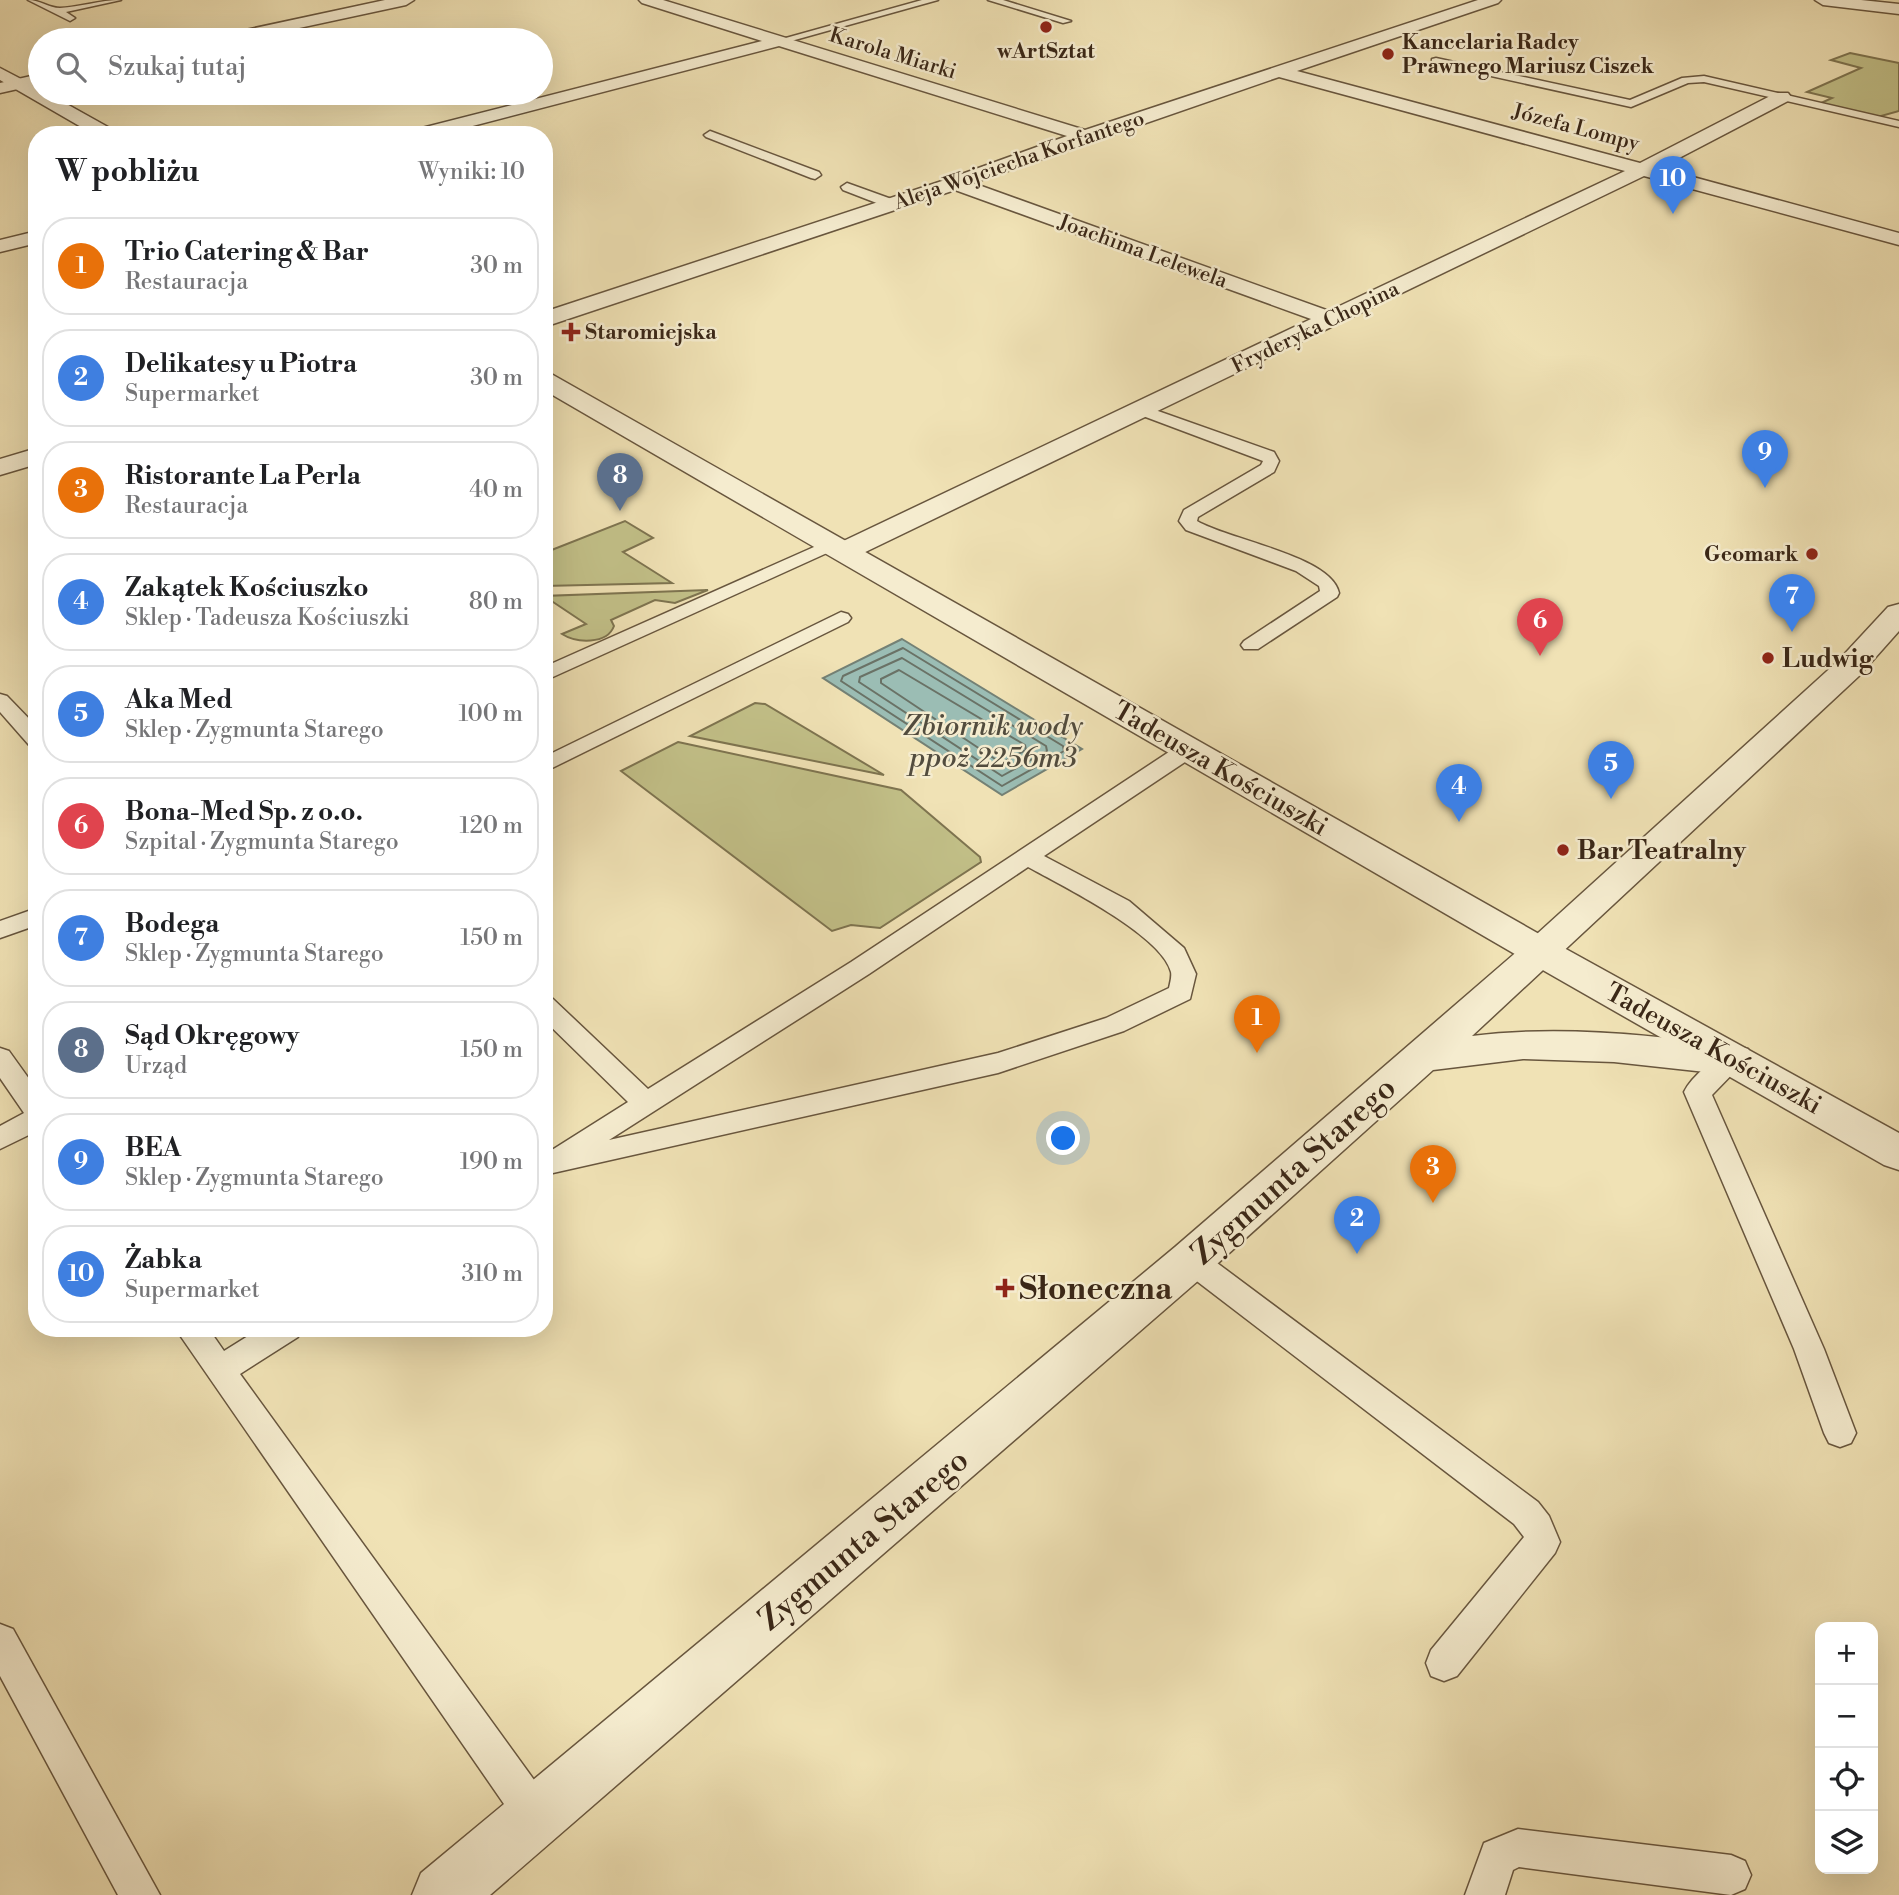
<!DOCTYPE html>
<html lang="pl">
<head>
<meta charset="utf-8">
<style>
  body { margin:0; font-family:"Libre Bodoni",serif; background:#f6f6f6; color:#202124 }
  .controls { position:absolute; right:21px; bottom:21px; display:grid; overflow:hidden; border-radius:14px; box-shadow:0 7px 28px #0002 }
  .controls button { width:63px; height:63px; display:grid; place-items:center; padding:0; border:0; border-bottom:2px solid #e0e0e0; background:#fff; color:#202124; font:35px sans-serif }
  .you { position:absolute; left:1064px; top:1139px; width:24px; height:24px; margin:-18px; border:5px solid #fff; border-radius:50%; background:#1a73e8; box-shadow:0 0 0 10px #1a73e833 }
  .badge { display:grid; place-items:center; width:46px; height:46px; border-radius:50%; background:#0b8043; color:#fff; font-size:23px; font-weight:700 }
  .pin { position:absolute; translate:-50% -58px; filter:drop-shadow(0 2px 4px #0008) }
  .pin::after { content:''; position:absolute; top:37px; width:24px; height:21px; background:inherit; clip-path:polygon(0 0,100% 0,50% 100%) }
  .list { margin:0; padding:0; list-style:none }
  h2 { display:flex; justify-content:space-between; align-items:center; height:91px; margin:0; padding:0 28px; font-size:30px }
  h2 small { font-size:23px; font-weight:400; color:#757577 }
  .list li { display:grid; grid-template-columns:46px 1fr auto; gap:21px; align-items:center; box-sizing:border-box; height:98px; margin:0 14px 14px; padding:0 14px; border:2px solid #e0e0e0; border-radius:28px }
  .list b { display:block; font-size:26px; white-space:nowrap }
  .list p { margin:0; font-size:23px; white-space:nowrap; color:#757577 }
  .list em { font-size:23px; font-style:normal; color:#757577 }
  .icon { flex:none; width:38px; height:38px; fill:none; stroke:currentColor; stroke-width:2; stroke-linecap:round; stroke-linejoin:round }
  .map { position:relative; flex:none; width:1899px; height:1895px; overflow:hidden }
  .search { position:absolute; background:#fff; box-shadow:0 7px 28px #0002; left:28px; top:28px; width:525px; height:77px; display:flex; align-items:center; gap:18px; box-sizing:border-box; padding:0 24px; border-radius:38px; color:#757577; font-size:26px }
  .panel { position:absolute; background:#fff; box-shadow:0 7px 28px #0002; left:28px; top:126px; width:525px; height:1211px; border-radius:28px }
  .map>svg:first-child { display:block }
</style>
</head>
<body>
<div class="map">
<svg width="1899" height="1895" viewBox="0 0 1899 1895">
  <rect width="100%" height="100%" fill="#f0e2b5"/>
  <filter id="stains"><feTurbulence type="fractalNoise" baseFrequency=".00286" numOctaves="4"/><feColorMatrix values="0 0 0 0 .2 0 0 0 0 .09 0 0 0 0 .02 0 0 0 .5 -.17"/></filter>
  <radialGradient id="worn" r=".72"><stop offset=".6" stop-color="#630" stop-opacity="0"/><stop offset="1" stop-color="#630" stop-opacity=".3"/></radialGradient>
  <g fill="#c2c088" stroke="#7e7450" stroke-width="2">
    <polygon points="1850,53 1899,63 1899,111 1874,118 1821,103 1832,98 1807,92 1861,68 1831,60"/>
    <polygon points="625,521 653,538 623,552 672,583 544,586 544,553"/>
    <path d="M708,590L675,603L655,600L611,620L614,626C607,645 576,643 562,634L586,624L544,596Z"/>
    <polygon points="755,703 765,704 884,775 690,736"/>
    <polygon points="678,742 901,790 980,857 981,862 880,928 851,925 832,931 621,771"/>
  </g>
  <polygon fill="#9bbdb4" stroke="#748175" stroke-width="2" points="902,639 1082,749 1002,795 823,678"/>
  <g fill="none" stroke-linecap="round" stroke-linejoin="round">
    <g stroke="#6a7266" stroke-width="2">
      <polygon points="903,648 1063,746 1064,751 1002,786 841,681 843,676"/>
      <polygon points="902,658 1046,746 1047,751 1002,776 859,682 860,677"/>
      <polygon points="899,670 1025,745 1026,750 1001,763 881,683 881,679"/>
    </g>
    <defs>
      <g id="service">
        <path d="M28,0C40,0 49,8 60,8C80,7 100,0 121,0L66,12L75,18L70,21Z"/>
        <polygon points="922,0 938,0 784,43 775,41"/>
        <polygon points="988,0 1003,0 1071,21 1063,23"/>
        <polygon points="1436,58 1630,100 1682,78 1704,76 1899,121 1899,127 1704,82 1688,83 1631,107 1432,63 1432,59"/>
        <polygon points="710,131 819,172 821,175 815,179 811,178 706,137 704,135"/>
        <polygon points="847,183 897,201 898,204 897,207 887,207 843,190 841,187"/>
        <path d="M1141,405L1274,452L1279,461L1274,472L1198,517L1197,521C1229,540 1332,556 1339,593L1337,597L1258,649H1244L1241,645L1244,641L1320,591L1319,586L1296,571L1186,530L1179,521L1184,510L1261,465L1263,461L1135,413L1133,410L1135,407Z"/>
        <polygon points="832,539 838,540 841,544 838,548 544,681 544,667"/>
        <polygon points="841,612 848,614 851,618 848,622 544,772 544,757"/>
        <polygon points="0,694 7,696 37,727 37,746 29,745 0,712"/>
        <path d="M1189,743L1197,744L1200,749L1197,754L1044,856L1129,901L1184,948L1196,974L1190,999L1124,1031L998,1073L544,1175V1155L628,1102L544,1020V996L553,999L648,1089L851,962L1181,744ZM1028,867C1061,885 1162,935 1171,972C1172,977 1170,983 1169,988L1106,1018L998,1053L609,1140L869,974Z"/>
        <polygon points="37,908 37,925 0,938 0,921"/>
        <polygon points="0,1048 9,1051 37,1090 37,1131 0,1149 0,1126 24,1113 0,1078"/>
        <path d="M1733,1050L1742,1053L1746,1060L1712,1095L1824,1349L1856,1433L1851,1443L1840,1447L1829,1443L1824,1433L1794,1349L1684,1092C1692,1076 1716,1056 1733,1050Z"/>
        <polygon points="1191,1248 1201,1251 1538,1502 1549,1516 1560,1542 1555,1553 1457,1676 1444,1681 1431,1676 1426,1663 1431,1650 1524,1537 1514,1524 1181,1269 1176,1260 1181,1251"/>
        <polygon points="175,1328 208,1328 224,1351 261,1328 302,1328 298,1337 240,1374 550,1802 555,1816 550,1830 536,1835 522,1830"/>
        <polygon points="0,1624 13,1629 160,1895 118,1895 0,1676"/>
        <polygon points="1518,1829 1731,1855 1745,1861 1751,1875 1745,1889 1731,1895 1519,1867 1513,1870 1505,1895 1465,1895 1484,1843"/>
      </g>
      <g id="minor">
        <polygon points="385,0 414,0 406,5 243,40 214,40 222,35"/>
        <path d="M639,0H663L1085,130L1478,0H1501L1498,3L1297,71L1640,163L1776,93H1788L1791,97L1788,101L1660,168L1899,233V245L1644,176L855,557L845,560L835,557L831,551L835,545L1311,319L955,190L544,327V312L948,179L1067,136L779,46L438,135H407L410,131L762,41L642,3ZM1279,77L1625,171L1329,311L973,183Z"/>
        <polygon points="1815,0 1861,0 1899,4 1899,14 1823,5"/>
        <polygon points="40,74 40,84 0,93 0,83"/>
        <polygon points="37,231 37,243 0,252 0,240"/>
        <polygon points="37,448 37,464 0,475 0,459"/>
        <path d="M1899,604V631L1859,676L1472,1036C1560,1025 1645,1035 1733,1045L1748,1049L1754,1060L1748,1071L1733,1075L1614,1062L1523,1059L1433,1070L1207,1273L490,1895H412L421,1873L1175,1247L1527,943L1837,662L1888,607Z"/>
      </g>
      <g id="tertiary">
        <polygon points="0,68 40,89 40,93 47,93 115,131 118,135 95,135 0,80"/>
        <polygon points="544,373 553,375 1555,943 1899,1133 1899,1170 1884,1165 1527,961 544,390"/>
      </g>
    </defs>
    <use href="#service" stroke="#68563e" stroke-width="3"/>
    <use href="#minor" stroke="#68563e" stroke-width="3"/>
    <use href="#tertiary" stroke="#68563e" stroke-width="3"/>
    <use href="#service" fill="#f5eccf" fill-rule="evenodd"/>
    <use href="#minor" fill="#f5eccf" fill-rule="evenodd"/>
    <use href="#tertiary" fill="#f5eccf" fill-rule="evenodd"/>
  </g>
  <g fill="#8f2418" stroke="#f5eccf" stroke-width="2.5">
    <circle cx="1046" cy="27" r="7"/>
    <circle cx="1388" cy="54" r="7"/>
    <path d="M567.5 321.5h7v7h7v7h-7v7h-7v-7h-7v-7h7z"/>
    <circle cx="1812" cy="554" r="7"/>
    <circle cx="1768" cy="658" r="7"/>
    <circle cx="1563" cy="850" r="7"/>
    <path d="M1001.5 1277.5h7v7h7v7h-7v7h-7v-7h-7v-7h7z"/>
  </g>
  <g text-anchor="middle" stroke-width="5" stroke-linejoin="round" paint-order="stroke">
    <g font-size="21" font-weight="bold" fill="#3a2717" stroke="#f5eccf" text-anchor="start">
      <text x="1402" y="49">Kancelaria Radcy<tspan x="1402" dy="24">Prawnego Mariusz Ciszek</tspan></text>
      <text x="1046" y="58" text-anchor="middle">wArtSztat</text>
      <text x="585" y="339">Staromiejska</text>
      <text x="1798" y="561" text-anchor="end">Geomark</text>
    </g>
    <g font-size="21" fill="#3a2717" stroke="#f5eccf">
      <text transform="translate(893 53) rotate(17)" y="7">Karola Miarki</text>
      <text transform="translate(1576 127) rotate(15)" y="7">Józefa Lompy</text>
      <text transform="translate(1019 160) rotate(-19)" y="7">Aleja Wojciecha Korfantego</text>
      <text transform="translate(1143 251) rotate(20)" y="7">Joachima Lelewela</text>
      <text transform="translate(1315 327) rotate(-26)" y="7">Fryderyka Chopina</text>
    </g>
    <g font-size="26" font-weight="bold" fill="#3a2717" stroke="#f5eccf" text-anchor="start">
      <text x="1782" y="667">Ludwig</text>
      <text x="1577" y="859">Bar Teatralny</text>
    </g>
    <g font-size="26" fill="#3a2717" stroke="#f5eccf">
      <text transform="translate(1221 768) rotate(30)" y="9">Tadeusza Kościuszki</text>
      <text transform="translate(1714 1048) rotate(29)" y="9">Tadeusza Kościuszki</text>
    </g>
    <g font-size="28" font-style="italic" fill="#524c3e" stroke="#f5eccf">
      <text x="993" y="735">Zbiornik wody<tspan x="993" dy="32">ppoż 2256m3</tspan></text>
    </g>
    <g font-size="32" fill="#3a2717" stroke="#f5eccf">
      <text transform="translate(1293 1170) rotate(-42)" y="11">Zygmunta Starego</text>
      <text transform="translate(863 1539) rotate(-40)" y="11">Zygmunta Starego</text>
    </g>
    <g font-size="32" font-weight="bold" fill="#3a2717" stroke="#f5eccf" text-anchor="start">
      <text x="1019" y="1299">Słoneczna</text>
    </g>
  </g>
  <rect width="100%" height="100%" filter="url(#stains)"/>
  <rect width="100%" height="100%" fill="url(#worn)"/>
</svg>
<div class="controls">
<button>+</button>
<button>−</button>
<button><svg class="icon" aria-label="locate" viewBox="0 0 24 24"><circle cx="12" cy="12" r="6"/><path d="M12 2v4M12 18v4M2 12h4M18 12h4"/></svg></button>
<button><svg class="icon" aria-label="layers" viewBox="0 0 24 24"><path d="M12 4l9 5-9 5-9-5zM3 14l9 5 9-5"/></svg></button>
</div>
<div class="you"></div>
<div class="pin badge" style="left:1257px;top:1053px;background:#e8710a">1</div>
<div class="pin badge" style="left:1357px;top:1254px;background:#3f7fe0">2</div>
<div class="pin badge" style="left:1433px;top:1203px;background:#e8710a">3</div>
<div class="pin badge" style="left:1459px;top:822px;background:#3f7fe0">4</div>
<div class="pin badge" style="left:1611px;top:799px;background:#3f7fe0">5</div>
<div class="pin badge" style="left:1540px;top:656px;background:#e0444e">6</div>
<div class="pin badge" style="left:1792px;top:632px;background:#3f7fe0">7</div>
<div class="pin badge" style="left:620px;top:511px;background:#5c6f8a">8</div>
<div class="pin badge" style="left:1765px;top:488px;background:#3f7fe0">9</div>
<div class="pin badge" style="left:1673px;top:214px;background:#3f7fe0">10</div>
<div class="search"><svg class="icon" aria-label="search" viewBox="0 0 24 24"><circle cx="10" cy="10" r="6"/><path d="M15 15l6 6"/></svg>Szukaj tutaj</div>
<section class="panel">
<h2>W pobliżu<small>Wyniki: 10</small></h2>
<ul class="list">
<li><span class="badge" style="background:#e8710a">1</span><div><b>Trio Catering &amp; Bar</b><p>Restauracja</p></div><em>30 m</em></li>
<li><span class="badge" style="background:#3f7fe0">2</span><div><b>Delikatesy u Piotra</b><p>Supermarket</p></div><em>30 m</em></li>
<li><span class="badge" style="background:#e8710a">3</span><div><b>Ristorante La Perla</b><p>Restauracja</p></div><em>40 m</em></li>
<li><span class="badge" style="background:#3f7fe0">4</span><div><b>Zakątek Kościuszko</b><p>Sklep · Tadeusza Kościuszki</p></div><em>80 m</em></li>
<li><span class="badge" style="background:#3f7fe0">5</span><div><b>Aka Med</b><p>Sklep · Zygmunta Starego</p></div><em>100 m</em></li>
<li><span class="badge" style="background:#e0444e">6</span><div><b>Bona-Med Sp. z o.o.</b><p>Szpital · Zygmunta Starego</p></div><em>120 m</em></li>
<li><span class="badge" style="background:#3f7fe0">7</span><div><b>Bodega</b><p>Sklep · Zygmunta Starego</p></div><em>150 m</em></li>
<li><span class="badge" style="background:#5c6f8a">8</span><div><b>Sąd Okręgowy</b><p>Urząd</p></div><em>150 m</em></li>
<li><span class="badge" style="background:#3f7fe0">9</span><div><b>BEA</b><p>Sklep · Zygmunta Starego</p></div><em>190 m</em></li>
<li><span class="badge" style="background:#3f7fe0">10</span><div><b>Żabka</b><p>Supermarket</p></div><em>310 m</em></li>
</ul>
</section>
</div>
</body>
</html>
